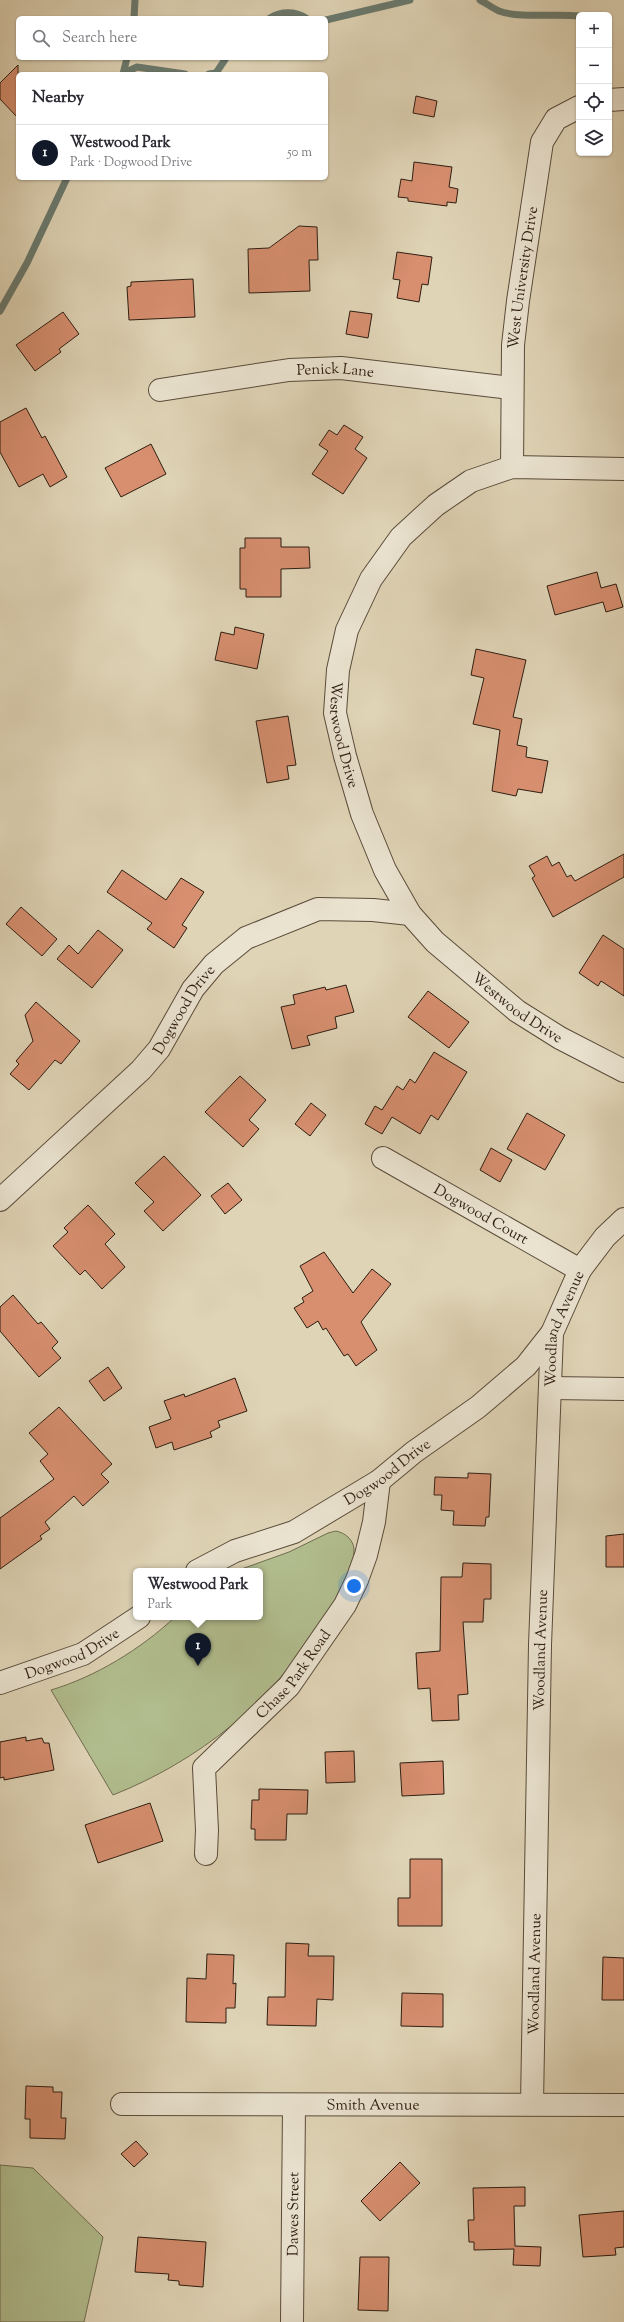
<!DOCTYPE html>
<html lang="en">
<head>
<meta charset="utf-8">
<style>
  body { margin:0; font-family:"Sorts Mill Goudy",serif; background:#f7f7f7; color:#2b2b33 }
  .controls { position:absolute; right:12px; top:12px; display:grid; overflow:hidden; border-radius:6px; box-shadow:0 1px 3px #0004 }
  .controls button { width:36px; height:36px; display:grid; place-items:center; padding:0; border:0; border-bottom:1px solid #e1e1e2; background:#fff; color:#2b2b33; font:20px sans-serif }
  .you { position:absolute; left:354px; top:1586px; width:14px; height:14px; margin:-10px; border:3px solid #fff; border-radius:50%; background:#1a73e8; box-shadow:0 0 0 6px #1a73e833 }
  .badge { display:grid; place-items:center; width:26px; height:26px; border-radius:50%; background:#111827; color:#fff; font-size:13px; font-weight:700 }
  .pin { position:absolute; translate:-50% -33px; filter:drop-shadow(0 1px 2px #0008) }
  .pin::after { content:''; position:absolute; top:21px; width:14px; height:12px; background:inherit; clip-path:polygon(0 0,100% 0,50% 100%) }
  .popup { position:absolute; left:133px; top:1568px; width:130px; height:52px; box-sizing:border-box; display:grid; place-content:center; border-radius:6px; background:#fff; filter:drop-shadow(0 1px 3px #0005); font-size:13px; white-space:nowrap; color:#7c7c81 }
  .popup b { font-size:15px; color:#2b2b33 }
  .popup::after { content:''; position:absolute; left:50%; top:100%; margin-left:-8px; border:8px solid transparent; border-top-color:#fff }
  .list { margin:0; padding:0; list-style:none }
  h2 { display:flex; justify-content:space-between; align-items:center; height:52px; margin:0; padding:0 16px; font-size:17px }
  h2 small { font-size:13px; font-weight:400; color:#7c7c81 }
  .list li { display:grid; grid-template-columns:26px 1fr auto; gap:12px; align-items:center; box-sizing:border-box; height:56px; padding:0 16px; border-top:1px solid #e1e1e2 }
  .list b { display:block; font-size:15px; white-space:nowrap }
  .list p { margin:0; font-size:13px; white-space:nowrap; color:#7c7c81 }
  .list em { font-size:13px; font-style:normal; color:#7c7c81 }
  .icon { flex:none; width:22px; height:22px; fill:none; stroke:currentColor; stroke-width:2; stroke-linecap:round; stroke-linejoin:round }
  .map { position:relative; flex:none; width:624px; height:2322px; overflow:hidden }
  .search { position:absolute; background:#fff; box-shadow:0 1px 3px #0004; left:16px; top:16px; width:312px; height:44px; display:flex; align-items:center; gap:10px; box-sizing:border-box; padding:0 14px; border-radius:6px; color:#7c7c81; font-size:15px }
  .panel { position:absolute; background:#fff; box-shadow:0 1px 3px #0004; left:16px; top:72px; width:312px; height:108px; border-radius:6px }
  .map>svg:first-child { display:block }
</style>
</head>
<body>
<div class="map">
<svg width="624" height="2322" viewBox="0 0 624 2322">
  <rect width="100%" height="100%" fill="#dfd4b6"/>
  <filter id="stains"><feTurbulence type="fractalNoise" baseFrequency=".005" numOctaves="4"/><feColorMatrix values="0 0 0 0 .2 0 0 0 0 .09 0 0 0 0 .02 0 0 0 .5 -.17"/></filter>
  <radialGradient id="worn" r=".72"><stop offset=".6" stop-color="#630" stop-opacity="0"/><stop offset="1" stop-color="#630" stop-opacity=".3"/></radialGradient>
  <g fill="#b1bd8e" stroke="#6f6d50">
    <path d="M336,1531C345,1533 353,1539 354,1549C357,1580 294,1663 273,1686C260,1700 246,1714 231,1726C195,1755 156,1778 113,1795L51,1690C95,1677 141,1649 175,1617H260V1571H236L289,1552L328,1533Z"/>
    <polygon points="0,2165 33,2168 103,2237 84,2322 0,2322"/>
  </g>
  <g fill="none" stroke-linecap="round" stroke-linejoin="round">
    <g stroke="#6a7a6f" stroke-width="7">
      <path d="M480,0C486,3 492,8 499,11C520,19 556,13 579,16"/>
      <polyline points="134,18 135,0"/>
      <path d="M270,18C281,11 295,11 306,18"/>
      <polyline points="326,20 410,0"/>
      <polyline points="124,73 137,67 185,74"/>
      <polyline points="123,74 127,58"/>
      <polyline points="209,74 216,73 226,58"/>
      <polyline points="0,311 27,263 67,178"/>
    </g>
  </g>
  <g fill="#d78f70" stroke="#2d1d11">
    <polygon points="18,65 18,118 0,99 0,83"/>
    <polygon points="416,96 437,101 434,117 413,113"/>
    <polygon points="414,162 452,167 449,187 458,189 456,203 447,202 447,206 408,201 408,198 398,197 401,179 412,181"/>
    <polygon points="299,226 317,227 318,260 309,260 310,291 249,293 248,249 269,248"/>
    <polygon points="397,252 432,257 428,285 422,284 419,302 397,298 400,280 393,279"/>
    <polygon points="193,279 195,317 129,320 127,287 131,286 131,282"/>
    <polygon points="350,311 372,314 368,338 346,334"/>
    <polygon points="63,312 79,334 59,349 61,352 35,371 16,345"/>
    <polygon points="26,408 42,438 45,436 67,477 50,487 43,474 19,487 0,452 0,422"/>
    <polygon points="344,425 363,437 355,449 367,458 343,494 312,474 328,451 319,445 329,430 337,435"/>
    <polygon points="151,444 166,474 121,497 105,468"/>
    <polygon points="245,538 281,538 281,547 309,547 310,568 281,569 281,597 246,597 246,589 240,589 240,548 245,548"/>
    <polygon points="597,572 601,588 616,584 623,607 606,612 603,602 555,615 547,586"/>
    <polygon points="235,627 264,634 257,669 215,660 221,632 234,635"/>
    <polygon points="476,649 526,660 513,717 522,719 517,745 527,747 526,757 548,761 542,793 518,789 516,796 492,791 500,730 473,724 484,678 471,675"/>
    <polygon points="288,716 296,765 287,766 289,779 267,783 256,721"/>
    <polygon points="624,854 624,877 553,917 532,878 535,876 529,866 547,856 552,866 559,862 567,877 571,875 575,881"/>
    <polygon points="122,870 166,900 181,878 204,892 182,925 187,928 174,948 147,929 152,923 107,892"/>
    <polygon points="21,907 57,939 42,956 6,924"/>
    <polygon points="98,930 123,950 92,988 57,959 69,945 78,954"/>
    <polygon points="603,935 624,949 624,996 601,981 598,986 579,973"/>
    <polygon points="346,985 354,1012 335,1017 337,1028 307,1036 310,1045 292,1049 281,1007 295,1004 293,995 325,987 326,990"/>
    <polygon points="428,991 469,1022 449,1048 408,1017"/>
    <polygon points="36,1002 80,1041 61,1064 55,1060 29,1090 10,1074 19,1064 16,1061 33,1041 25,1015"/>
    <polygon points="434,1052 467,1072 438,1120 431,1115 420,1134 392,1117 382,1134 365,1124 375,1106 382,1110 397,1086 403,1090 410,1079 415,1083"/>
    <polygon points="240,1076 266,1100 249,1120 259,1129 243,1147 205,1112"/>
    <polygon points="311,1103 326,1115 310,1136 295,1124"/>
    <polygon points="527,1113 565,1135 545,1170 507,1149"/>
    <polygon points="491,1148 512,1160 500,1182 480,1170"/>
    <polygon points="164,1156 201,1195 163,1231 144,1211 154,1202 135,1183"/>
    <polygon points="228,1183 242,1200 225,1214 211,1196"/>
    <polygon points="88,1205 115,1234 105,1244 125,1267 102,1289 85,1270 80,1275 53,1246 68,1232 64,1228"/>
    <polygon points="324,1252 353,1293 372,1269 391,1284 361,1322 377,1350 356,1366 348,1354 344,1356 326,1328 323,1330 318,1321 307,1328 294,1308 304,1302 302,1298 313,1291 300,1266"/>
    <polygon points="13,1295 38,1324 41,1322 58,1342 52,1348 61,1358 39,1377 0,1331 0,1307"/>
    <polygon points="108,1367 122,1388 104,1401 89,1381"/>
    <polygon points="235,1378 247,1411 218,1421 220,1427 210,1432 212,1437 174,1450 172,1442 156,1448 149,1427 171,1419 164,1401 184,1394 185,1397"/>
    <polygon points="59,1407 112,1464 101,1474 109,1482 83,1506 74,1496 45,1522 50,1529 40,1536 42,1539 0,1569 0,1518 54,1479 40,1461 48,1454 29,1433"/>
    <polygon points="468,1473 491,1474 489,1517 486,1517 485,1526 453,1525 454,1511 441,1510 442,1495 434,1495 435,1477 468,1478"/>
    <polygon points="624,1534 624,1567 606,1567 606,1536"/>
    <polygon points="463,1563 491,1564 491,1599 484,1599 483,1622 463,1622 468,1694 458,1695 459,1720 432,1721 430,1688 418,1689 416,1653 440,1651 441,1577 462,1577"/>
    <polygon points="26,1737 26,1741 42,1738 44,1743 49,1743 54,1770 4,1780 4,1777 0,1778 0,1742"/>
    <polygon points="354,1751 355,1782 326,1783 325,1752"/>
    <polygon points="443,1761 444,1794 402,1796 400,1763"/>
    <polygon points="259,1789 308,1790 307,1814 287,1814 286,1840 255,1840 255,1829 251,1829 252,1800 259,1800"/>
    <polygon points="150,1803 163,1841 98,1863 85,1825"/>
    <polygon points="410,1859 442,1859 442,1926 398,1926 398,1898 410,1898"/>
    <polygon points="286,1943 309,1944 308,1956 334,1956 333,2000 317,1999 316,2026 267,2025 268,1997 285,1997"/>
    <polygon points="207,1954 234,1955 233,1984 236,1983 235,2008 226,2008 226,2023 186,2022 187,1978 206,1979"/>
    <polygon points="603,1957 624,1958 624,2000 602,2000"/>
    <polygon points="402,1993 443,1994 443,2027 401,2026"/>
    <polygon points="26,2086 53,2087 53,2092 62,2092 61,2118 66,2118 65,2139 30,2138 30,2119 25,2119"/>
    <polygon points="136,2141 148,2154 134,2167 121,2154"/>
    <polygon points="400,2162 420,2183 380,2221 361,2201"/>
    <polygon points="525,2187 525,2206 514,2206 515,2246 541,2247 540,2266 513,2265 514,2249 474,2250 474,2242 469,2242 468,2220 474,2220 473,2188"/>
    <polygon points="624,2211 624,2247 615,2248 616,2255 583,2257 579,2215"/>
    <polygon points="138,2237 206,2242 203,2287 179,2285 179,2281 168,2280 169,2274 135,2272"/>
    <polygon points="360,2257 389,2257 388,2311 358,2310"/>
  </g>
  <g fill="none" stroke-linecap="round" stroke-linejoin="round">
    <defs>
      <g id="minor">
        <polyline points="609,100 624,99"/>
        <path id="s1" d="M160,390L289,370L341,368L511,388"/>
        <path id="s2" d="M512,467L513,345L518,301L542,142L556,119L579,107"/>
        <path id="s3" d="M624,469L512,467L471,481L436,505L401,537L371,579L347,630L338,670L335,713L345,756L362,814L385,870L410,914L435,942L517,1011L560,1038L624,1071"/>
        <path id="s4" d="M383,1158L580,1270"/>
        <path id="s5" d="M0,1200L141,1070L159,1049L193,989L214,964L246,938L318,909L373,910L410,914"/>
        <polyline points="551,1388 624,1389"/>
        <path id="s6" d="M197,1571L235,1551L294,1532L379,1481L414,1452L478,1407L526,1366L552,1333"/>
        <path id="s7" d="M0,1683L83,1654L139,1617"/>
        <path id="s8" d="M206,1854L207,1830L204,1768L289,1686L345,1605L357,1580L366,1555L374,1522L379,1481"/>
        <path id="s9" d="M122,2104L624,2105"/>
        <path id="s10" d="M532,2104L540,1645L552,1333L580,1270L605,1237L624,1219"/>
        <path id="s11" d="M292,2322L294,2106"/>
      </g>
    </defs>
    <use href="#minor" stroke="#5a4b3a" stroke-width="24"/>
    <use href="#minor" stroke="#eae3d0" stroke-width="22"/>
  </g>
  <g text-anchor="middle" stroke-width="4" stroke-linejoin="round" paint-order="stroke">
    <g font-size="15" fill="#2d1d11" stroke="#eae3d0">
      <text dy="5" stroke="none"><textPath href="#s2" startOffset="190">West University Drive</textPath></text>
      <text dy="5" stroke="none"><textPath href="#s1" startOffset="177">Penick Lane</textPath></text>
      <text dy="5" stroke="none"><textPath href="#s3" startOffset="460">Westwood Drive</textPath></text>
      <text dy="5" stroke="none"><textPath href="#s3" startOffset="796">Westwood Drive</textPath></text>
      <text dy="5" stroke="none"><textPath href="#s5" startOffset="266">Dogwood Drive</textPath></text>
      <text dy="5" stroke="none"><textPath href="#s4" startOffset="113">Dogwood Court</textPath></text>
      <text dy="5" stroke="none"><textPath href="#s10" startOffset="778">Woodland Avenue</textPath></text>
      <text dy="5" stroke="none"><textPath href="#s6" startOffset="216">Dogwood Drive</textPath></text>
      <text dy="5" stroke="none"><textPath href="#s10" startOffset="454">Woodland Avenue</textPath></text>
      <text dy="5" stroke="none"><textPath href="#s7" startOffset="78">Dogwood Drive</textPath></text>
      <text dy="5" stroke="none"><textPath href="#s8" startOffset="216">Chase Park Road</textPath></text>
      <text dy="5" stroke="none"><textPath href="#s10" startOffset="130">Woodland Avenue</textPath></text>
      <text dy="5" stroke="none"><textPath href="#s9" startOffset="251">Smith Avenue</textPath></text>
      <text dy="5" stroke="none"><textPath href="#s11" startOffset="108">Dawes Street</textPath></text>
    </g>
  </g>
  <rect width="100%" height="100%" filter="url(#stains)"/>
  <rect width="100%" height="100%" fill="url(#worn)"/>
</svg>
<div class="controls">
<button>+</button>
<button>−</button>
<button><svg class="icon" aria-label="locate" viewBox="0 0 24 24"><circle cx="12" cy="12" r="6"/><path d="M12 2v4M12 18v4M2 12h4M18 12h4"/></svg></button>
<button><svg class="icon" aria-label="layers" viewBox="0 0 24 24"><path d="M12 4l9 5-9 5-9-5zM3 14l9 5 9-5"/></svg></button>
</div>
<div class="you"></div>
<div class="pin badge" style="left:198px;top:1666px">1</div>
<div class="popup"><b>Westwood Park</b>Park</div>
<div class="search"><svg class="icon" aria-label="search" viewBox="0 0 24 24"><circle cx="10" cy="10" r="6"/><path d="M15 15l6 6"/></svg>Search here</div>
<section class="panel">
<h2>Nearby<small></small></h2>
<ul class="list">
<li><span class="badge">1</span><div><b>Westwood Park</b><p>Park · Dogwood Drive</p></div><em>50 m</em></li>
</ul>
</section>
</div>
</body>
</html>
